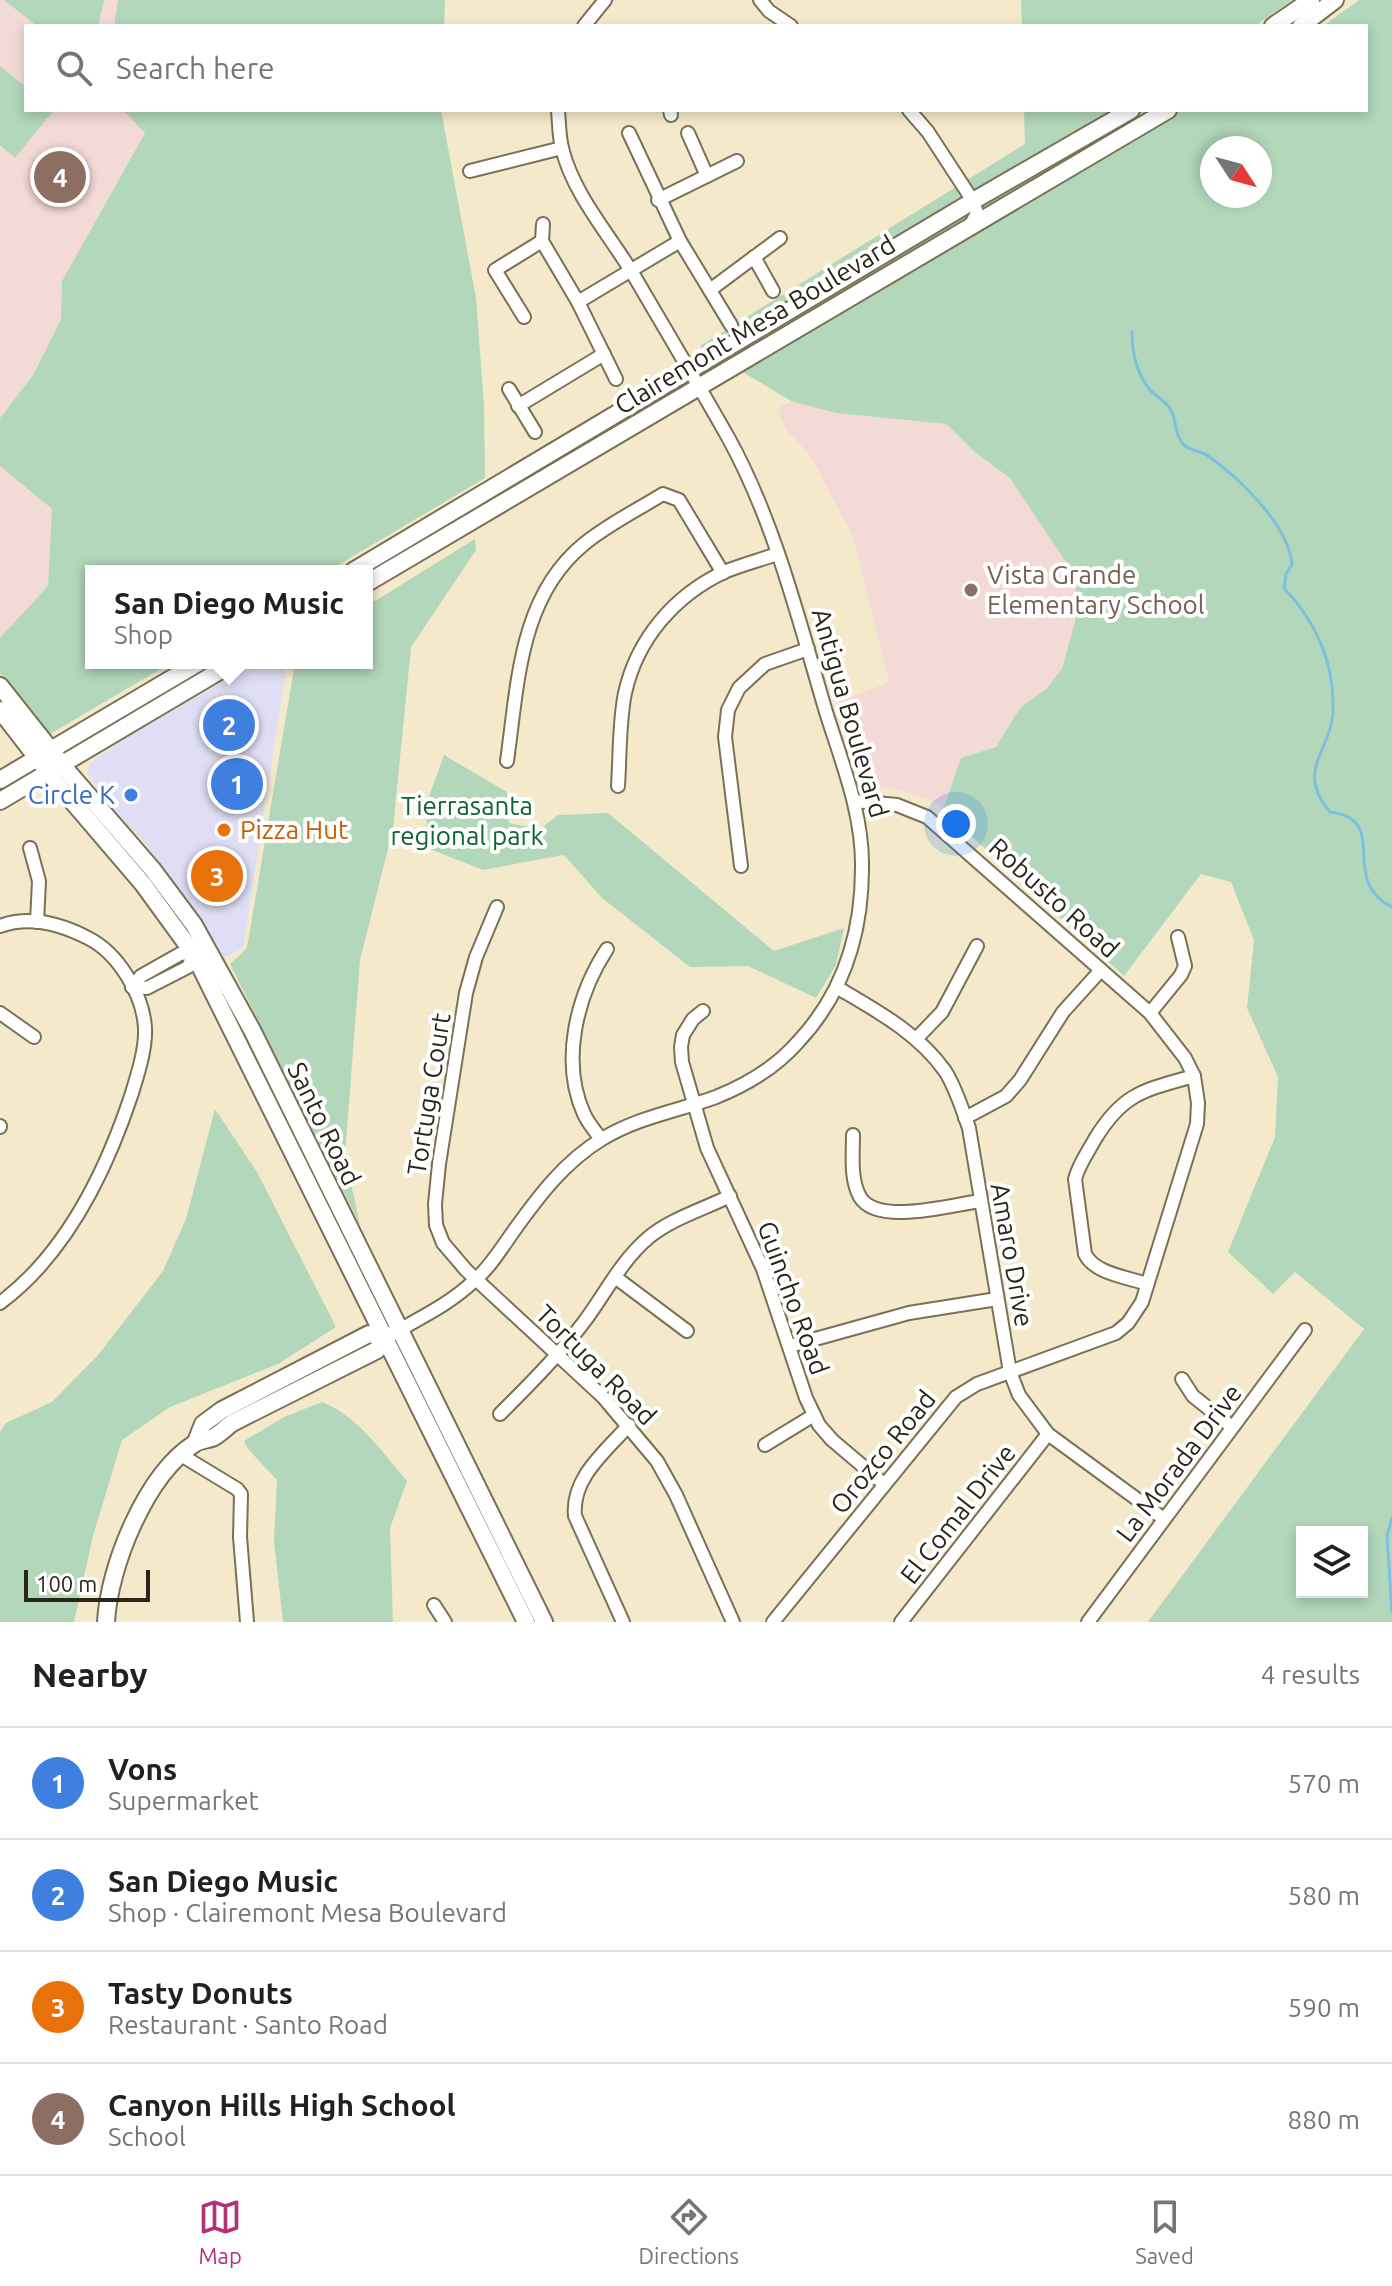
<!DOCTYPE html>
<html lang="en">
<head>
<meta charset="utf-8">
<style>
  body { margin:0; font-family:Ubuntu,sans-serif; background:#f6f6f6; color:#202124 }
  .controls { position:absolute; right:24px; bottom:24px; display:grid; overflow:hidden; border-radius:0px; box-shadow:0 4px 12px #0003 }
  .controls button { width:72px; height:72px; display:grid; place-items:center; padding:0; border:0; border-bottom:2px solid #e0e0e0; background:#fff; color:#202124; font:40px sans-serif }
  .compass { position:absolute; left:1200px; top:136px; width:72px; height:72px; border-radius:50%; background:#fff; box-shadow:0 4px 12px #0003; rotate:126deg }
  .scale { position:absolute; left:24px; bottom:20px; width:126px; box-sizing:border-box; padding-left:8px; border:4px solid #292519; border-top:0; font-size:22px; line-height:28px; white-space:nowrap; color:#292519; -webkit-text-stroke:6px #fff; paint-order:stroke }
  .you { position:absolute; left:956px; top:824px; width:28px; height:28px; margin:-20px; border:6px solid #fff; border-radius:50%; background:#1a73e8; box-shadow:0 0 0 12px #1a73e833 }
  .badge { display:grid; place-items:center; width:52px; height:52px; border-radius:50%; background:#b4317a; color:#fff; font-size:26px; font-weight:700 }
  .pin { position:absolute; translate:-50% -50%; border:4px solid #fff; box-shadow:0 2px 8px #0006 }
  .popup { position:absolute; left:85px; top:565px; width:288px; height:104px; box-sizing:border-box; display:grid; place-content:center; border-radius:0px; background:#fff; filter:drop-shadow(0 2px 6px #0005); font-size:26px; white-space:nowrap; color:#757577 }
  .popup b { font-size:30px; color:#202124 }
  .popup::after { content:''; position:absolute; left:50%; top:100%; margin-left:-16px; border:16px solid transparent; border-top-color:#fff }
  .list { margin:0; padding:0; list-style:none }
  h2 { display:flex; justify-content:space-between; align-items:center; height:104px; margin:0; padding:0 32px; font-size:34px }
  h2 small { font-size:26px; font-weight:400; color:#757577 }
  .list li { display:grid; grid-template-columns:52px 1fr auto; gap:24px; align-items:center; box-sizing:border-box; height:112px; padding:0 32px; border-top:2px solid #e0e0e0 }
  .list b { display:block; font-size:30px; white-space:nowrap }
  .list p { margin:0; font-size:26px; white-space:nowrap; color:#757577 }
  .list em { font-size:26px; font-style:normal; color:#757577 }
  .icon { flex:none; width:44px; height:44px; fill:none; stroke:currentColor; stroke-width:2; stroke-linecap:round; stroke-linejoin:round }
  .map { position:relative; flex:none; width:1392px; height:1622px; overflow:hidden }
  .search { position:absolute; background:#fff; box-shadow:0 4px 12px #0003; left:24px; right:24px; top:24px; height:88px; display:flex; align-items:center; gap:20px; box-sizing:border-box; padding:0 28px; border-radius:0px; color:#757577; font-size:30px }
  .sheet { height:552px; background:#fff }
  nav { display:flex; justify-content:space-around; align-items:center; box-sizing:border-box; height:112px; border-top:2px solid #e0e0e0; background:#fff; font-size:22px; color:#757577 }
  nav a { display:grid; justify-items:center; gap:4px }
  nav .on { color:#b4317a }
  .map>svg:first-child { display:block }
</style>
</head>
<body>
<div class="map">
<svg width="1392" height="1622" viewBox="0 0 1392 1622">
  <rect width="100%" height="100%" fill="#f4eacb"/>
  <polygon fill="#e0def4" points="256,663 287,663 243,948 221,959 197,914 144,842 115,812 87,774 90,763 126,737"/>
  <g fill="#f4dad6">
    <polygon points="0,0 118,0 114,26 26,26 26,110 123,110 145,132 62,281 61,319 32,375 0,418"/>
    <polygon points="794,401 836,413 945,424 976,453 1010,478 1074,574 1078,610 1062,669 1047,688 1020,708 996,747 961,758 943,810 932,801 900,790 864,784 836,703 889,682 853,537 810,455 788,432 780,417 779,410 782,406"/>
    <polygon points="0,466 52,509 48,586 0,638"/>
  </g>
  <g fill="#b2d7ba" fill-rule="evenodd">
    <polygon points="4,0 104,0 98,26 37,26"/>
    <polygon points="118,0 445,0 444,26 114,26"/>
    <polygon points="1021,0 1292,0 1255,26 1022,26"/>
    <path d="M1359,0H1392V1622H1148L1364,1329L1295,1272L1273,1294L1228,1252L1275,1137L1278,1077L1247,1008L1254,940L1231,882L1201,874L1124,976L943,810L961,758L996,747L1020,708L1047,688L1062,669L1078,610L1074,574L1010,478L976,453L946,424L836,413L791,401L700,346L1025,144L1024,110H1366V26H1323ZM1212,148H1260V196H1212ZM1302,1532H1362V1592H1302Z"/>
    <polygon points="0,66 26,87 26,110 54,110 15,158 0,145"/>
    <polygon points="123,110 441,110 476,298 484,405 485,478 328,571 91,571 91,663 171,663 50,734 0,674 0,638 48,586 52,509 0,466 0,418 33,375 61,319 62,281 145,133"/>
    <polygon points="475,539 476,550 411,647 393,829 360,960 345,1155 360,1225 230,964 247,948 295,663 367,663 367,606"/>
    <polygon points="444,755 507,792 509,823 540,829 558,815 608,813 774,951 844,928 836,965 816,998 748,966 690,967 602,898 564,855 483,870 425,847 428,799"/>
    <polygon points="215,1109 257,1172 336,1327 278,1364 170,1407 122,1440 93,1536 74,1622 0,1622 0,1432 6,1423 52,1402 99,1354 163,1271 186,1219"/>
    <path d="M322,1402C359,1417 381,1451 407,1481L390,1528L393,1622H283L274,1541L277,1480L248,1449L244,1441L284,1417Z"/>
  </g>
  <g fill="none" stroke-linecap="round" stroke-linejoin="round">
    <g stroke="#7ebfdf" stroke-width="3">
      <path d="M1132,332C1132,352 1137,374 1150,390C1156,396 1164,400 1169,407C1178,419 1173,435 1185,446C1191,451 1200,451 1207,455C1239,478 1289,525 1292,565L1286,574L1284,588C1316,622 1335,664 1333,713C1330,753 1295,770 1330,812C1392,819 1337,880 1392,907"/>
      <polyline points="1392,1518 1387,1536 1392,1612"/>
    </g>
    <defs>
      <g id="minor">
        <polyline points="760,0 769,11 791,26"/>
        <polyline points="584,26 605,0"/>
        <polyline points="670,110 671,115"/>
        <polyline points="909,110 928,132 973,201 977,213 971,224"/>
        <polyline points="629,133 680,241 731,325"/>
        <polyline points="688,133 707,176"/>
        <polyline points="470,171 562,148"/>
        <polyline points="658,200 737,161"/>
        <polyline points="543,224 542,241 578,302 616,379"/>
        <polyline points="754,257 773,291"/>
        <polyline points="710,290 780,238"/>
        <polyline points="578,302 680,241"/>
        <polyline points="524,317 495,270 542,241"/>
        <polyline points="509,389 535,432"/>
        <polyline points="518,406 604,354"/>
        <path d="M507,761C518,684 519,597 584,544C607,525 637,510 663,494L679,500L723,573"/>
        <path d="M618,786C620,756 619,722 625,693C637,639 674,596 724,572C741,565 760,560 777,554"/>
        <polyline points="30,848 39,881 37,922"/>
        <polyline points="741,866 725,737 728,710 739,688 765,664 808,649"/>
        <polyline points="497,907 476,957 466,993 439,1164 435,1204 436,1225 443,1243 466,1270 603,1397 657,1461 676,1495 733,1622"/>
        <path d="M0,926C30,915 61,924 88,938C118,953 143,994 145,1028C146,1049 138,1073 132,1093C107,1169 66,1254 0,1303"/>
        <polyline points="132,987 141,976 180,954 197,952"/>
        <polyline points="132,987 147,988 188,967 194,954"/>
        <path d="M838,988C877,1011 918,1033 945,1071C956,1088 962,1109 969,1128L1010,1372L1019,1395L1048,1434L1164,1519"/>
        <polyline points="703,1011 693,1019 683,1035 681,1047 682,1062 707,1148 763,1269 806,1398 819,1425 832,1440 884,1484"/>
        <polyline points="0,1013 34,1037"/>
        <polyline points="1150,1013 1181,975 1185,966 1178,937"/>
        <polyline points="916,1039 942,1012 977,946"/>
        <polyline points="965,1118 1006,1096 1020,1080 1063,1012 1101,970"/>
        <polyline points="0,1126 0,1127"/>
        <path d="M853,1135C853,1155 850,1179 860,1197C877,1226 952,1205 980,1201"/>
        <path d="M601,1139C595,1131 588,1123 584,1114C560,1061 577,995 607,949"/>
        <polyline points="615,1277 687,1331"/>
        <path d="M1147,1284C1127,1277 1095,1274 1085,1254L1075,1179C1079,1164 1088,1152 1095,1139C1123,1093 1144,1090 1194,1076"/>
        <path d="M399,1330C426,1315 452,1302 475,1280C490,1267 501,1249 513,1232C538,1197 564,1162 602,1139C638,1117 678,1111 716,1097C746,1085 777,1066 798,1042C843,994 862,933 862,868C863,814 842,763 826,712C799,621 775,523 729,439C698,384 665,329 633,274C609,234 573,194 562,148C559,136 559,122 558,110"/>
        <polyline points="790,1346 909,1313 997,1299"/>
        <polyline points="1182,1379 1193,1396 1232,1427"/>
        <path d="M500,1414C529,1385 559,1355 584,1322C605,1294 621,1261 648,1238C670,1219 704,1209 730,1196"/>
        <polyline points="765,1445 814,1415"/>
        <polyline points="181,1455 237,1489 241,1494 240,1537 247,1622"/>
        <polyline points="434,1605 445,1622"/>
        <path d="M623,1622L575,1516C571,1478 606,1451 629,1425"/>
        <polyline points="773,1622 956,1397 977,1384 1116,1333 1128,1323 1142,1302 1197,1124 1198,1103 1194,1076 1185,1058 1150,1013 927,817 897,805 854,801"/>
        <polyline points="901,1622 1048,1434"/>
        <polyline points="1088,1622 1305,1330"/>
      </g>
      <g id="major">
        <polyline points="1273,26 1311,0"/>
        <polyline points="1301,26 1335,0"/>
        <polyline points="353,571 973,201 1131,110"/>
        <polyline points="367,583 1168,110"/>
        <polyline points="0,686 69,773 153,870 194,925 252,1030 544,1622"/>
        <polyline points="0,710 55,781 143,884 194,954 526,1622"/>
        <polyline points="0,780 198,663"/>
        <polyline points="0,801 233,663"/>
        <polyline points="196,1442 203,1424 222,1410 369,1334 384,1337"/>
        <path d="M106,1622C109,1566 146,1475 194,1444C199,1440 206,1440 212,1438C219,1435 225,1428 232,1423L377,1350L384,1337L389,1335"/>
      </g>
    </defs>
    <use href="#minor" stroke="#7a7155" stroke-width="16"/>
    <use href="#major" stroke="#7a7155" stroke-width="20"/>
    <use href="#minor" stroke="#fff" stroke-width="12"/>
    <use href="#major" stroke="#fff" stroke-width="16"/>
  </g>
  <circle fill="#8d6e63" stroke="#fff" stroke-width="3" cx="971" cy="590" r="8"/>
  <circle fill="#3f7fe0" stroke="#fff" stroke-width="3" cx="131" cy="795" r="8"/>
  <circle fill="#e8710a" stroke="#fff" stroke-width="3" cx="224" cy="830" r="8"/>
  <g text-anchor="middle" stroke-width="8" stroke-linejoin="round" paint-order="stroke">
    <g font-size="26" fill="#292519" stroke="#fff">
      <text transform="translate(755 325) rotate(-31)" y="9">Clairemont Mesa Boulevard</text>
      <text transform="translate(850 713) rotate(74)" y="9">Antigua Boulevard</text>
      <text transform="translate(1054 898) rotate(42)" y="9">Robusto Road</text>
      <text transform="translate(429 1094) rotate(-81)" y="9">Tortuga Court</text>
      <text transform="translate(324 1124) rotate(64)" y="9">Santo Road</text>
      <text transform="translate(1012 1255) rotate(80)" y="9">Amaro Drive</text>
      <text transform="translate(793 1298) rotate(70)" y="9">Guincho Road</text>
      <text transform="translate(596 1365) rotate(45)" y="9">Tortuga Road</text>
      <text transform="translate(883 1452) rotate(-51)" y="9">Orozco Road</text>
      <text transform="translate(1179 1463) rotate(-53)" y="9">La Morada Drive</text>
      <text transform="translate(958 1514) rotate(-52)" y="9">El Comal Drive</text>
    </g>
    <g font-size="26" fill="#785e54" stroke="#fff" text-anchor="start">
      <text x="987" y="584">Vista Grande<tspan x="987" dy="30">Elementary School</tspan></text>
    </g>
    <g font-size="26" fill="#366cbe" stroke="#fff" text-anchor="end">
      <text x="115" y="804">Circle K</text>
    </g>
    <g font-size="26" fill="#0f6433" stroke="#fff">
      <text x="467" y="815">Tierrasanta<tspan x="467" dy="30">regional park</tspan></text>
    </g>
    <g font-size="26" fill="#c56008" stroke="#fff" text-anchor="start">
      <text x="240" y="839">Pizza Hut</text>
    </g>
  </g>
</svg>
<div class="controls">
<button><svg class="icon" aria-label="layers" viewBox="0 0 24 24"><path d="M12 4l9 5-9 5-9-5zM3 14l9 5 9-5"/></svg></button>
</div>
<svg class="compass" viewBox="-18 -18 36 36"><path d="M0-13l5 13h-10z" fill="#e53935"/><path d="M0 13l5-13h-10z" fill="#757577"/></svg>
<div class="scale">100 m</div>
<div class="you"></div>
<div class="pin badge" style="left:237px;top:784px;background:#3f7fe0">1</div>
<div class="pin badge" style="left:229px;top:725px;background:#3f7fe0">2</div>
<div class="popup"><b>San Diego Music</b>Shop</div>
<div class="pin badge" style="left:217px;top:876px;background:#e8710a">3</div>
<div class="pin badge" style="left:60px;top:177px;background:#8d6e63">4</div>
<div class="search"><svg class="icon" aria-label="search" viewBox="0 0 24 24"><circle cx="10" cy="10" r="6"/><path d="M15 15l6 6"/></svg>Search here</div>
</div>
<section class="sheet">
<h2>Nearby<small>4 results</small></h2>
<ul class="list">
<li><span class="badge" style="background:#3f7fe0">1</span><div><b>Vons</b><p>Supermarket</p></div><em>570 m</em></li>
<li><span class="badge" style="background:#3f7fe0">2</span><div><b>San Diego Music</b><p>Shop · Clairemont Mesa Boulevard</p></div><em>580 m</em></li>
<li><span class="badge" style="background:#e8710a">3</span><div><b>Tasty Donuts</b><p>Restaurant · Santo Road</p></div><em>590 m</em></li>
<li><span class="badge" style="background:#8d6e63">4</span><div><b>Canyon Hills High School</b><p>School</p></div><em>880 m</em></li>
</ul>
</section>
<nav>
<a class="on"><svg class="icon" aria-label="map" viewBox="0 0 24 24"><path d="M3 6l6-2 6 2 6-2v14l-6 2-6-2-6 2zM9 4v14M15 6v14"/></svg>Map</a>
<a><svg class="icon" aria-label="directions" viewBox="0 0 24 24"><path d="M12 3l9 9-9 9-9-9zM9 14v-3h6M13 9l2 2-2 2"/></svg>Directions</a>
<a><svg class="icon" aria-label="saved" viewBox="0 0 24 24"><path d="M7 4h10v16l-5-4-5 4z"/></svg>Saved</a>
</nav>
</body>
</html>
